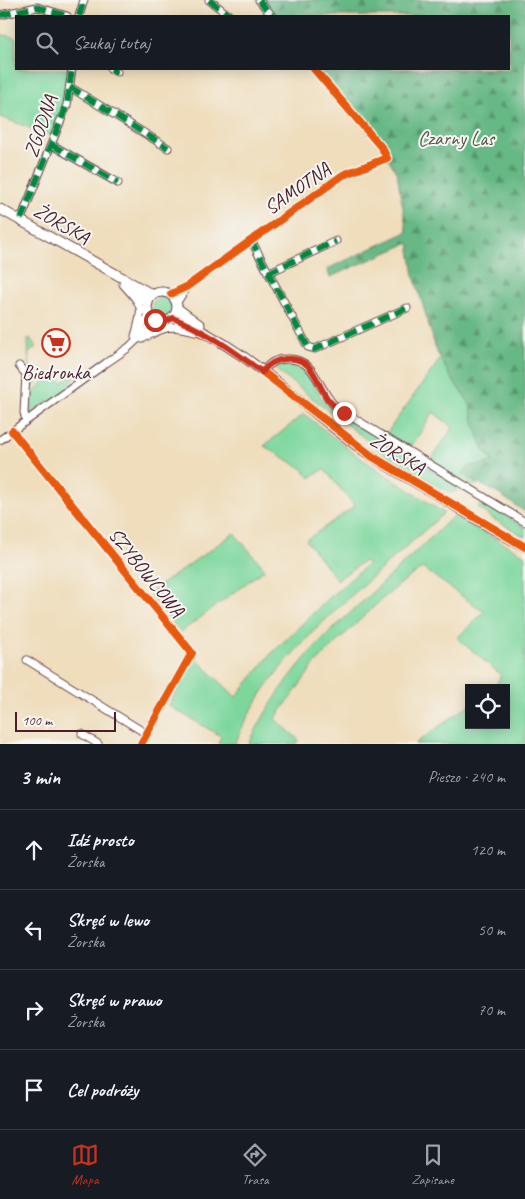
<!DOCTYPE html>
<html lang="pl">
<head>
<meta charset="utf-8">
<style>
  body { margin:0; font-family:Caveat,sans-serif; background:#20242c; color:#f1f3f6 }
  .controls { position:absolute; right:15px; bottom:15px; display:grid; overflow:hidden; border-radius:0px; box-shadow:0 2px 12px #0003 }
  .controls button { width:45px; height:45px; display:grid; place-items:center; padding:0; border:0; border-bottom:1px solid #363941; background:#171b24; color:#f1f3f6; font:25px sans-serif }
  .scale { position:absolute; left:15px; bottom:12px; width:101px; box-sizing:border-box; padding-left:5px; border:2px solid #4a1f2b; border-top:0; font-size:14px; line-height:18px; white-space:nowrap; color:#4a1f2b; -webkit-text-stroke:4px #f6f6f2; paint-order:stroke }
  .stop { position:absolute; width:15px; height:15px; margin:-11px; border:4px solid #c8321e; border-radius:50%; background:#fff }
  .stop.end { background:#c8321e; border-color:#fff; box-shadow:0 1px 5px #0008 }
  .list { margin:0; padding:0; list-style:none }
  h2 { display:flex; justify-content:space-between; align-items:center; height:65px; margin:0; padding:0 20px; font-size:21px }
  h2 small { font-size:16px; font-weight:400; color:#9ea1a6 }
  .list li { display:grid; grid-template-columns:32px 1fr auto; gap:15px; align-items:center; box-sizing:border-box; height:80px; padding:0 20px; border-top:1px solid #363941 }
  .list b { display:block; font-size:19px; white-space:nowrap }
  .list p { margin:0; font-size:16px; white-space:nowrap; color:#9ea1a6 }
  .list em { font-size:16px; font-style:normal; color:#9ea1a6 }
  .icon { flex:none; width:28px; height:28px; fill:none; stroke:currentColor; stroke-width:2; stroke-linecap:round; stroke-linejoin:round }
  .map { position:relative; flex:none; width:525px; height:744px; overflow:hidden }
  .search { position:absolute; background:#171b24; box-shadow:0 2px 12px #0003; left:15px; right:15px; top:15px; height:55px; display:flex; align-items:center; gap:12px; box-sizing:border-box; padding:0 18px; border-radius:0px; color:#9ea1a6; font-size:19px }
  .sheet { height:385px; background:#171b24 }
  nav { display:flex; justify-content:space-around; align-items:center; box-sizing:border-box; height:70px; border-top:1px solid #363941; background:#171b24; font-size:14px; color:#9ea1a6 }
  nav a { display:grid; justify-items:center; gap:2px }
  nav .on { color:#c8321e }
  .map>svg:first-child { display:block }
</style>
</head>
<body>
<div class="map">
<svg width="525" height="744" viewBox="0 0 525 744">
  <defs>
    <pattern id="forest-firs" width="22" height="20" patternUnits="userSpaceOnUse" patternTransform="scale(1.25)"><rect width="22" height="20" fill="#66b884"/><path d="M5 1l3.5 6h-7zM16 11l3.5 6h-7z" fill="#56956c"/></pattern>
  </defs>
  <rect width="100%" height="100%" fill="#f6f6f2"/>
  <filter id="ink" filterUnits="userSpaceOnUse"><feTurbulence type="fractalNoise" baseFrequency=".02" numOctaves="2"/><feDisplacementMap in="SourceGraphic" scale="10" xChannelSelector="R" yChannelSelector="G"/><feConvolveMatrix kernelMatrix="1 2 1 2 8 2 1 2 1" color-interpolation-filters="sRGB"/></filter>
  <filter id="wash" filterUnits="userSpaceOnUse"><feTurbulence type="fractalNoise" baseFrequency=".0096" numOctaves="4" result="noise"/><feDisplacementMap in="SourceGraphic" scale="20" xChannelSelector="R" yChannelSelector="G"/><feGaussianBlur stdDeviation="1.12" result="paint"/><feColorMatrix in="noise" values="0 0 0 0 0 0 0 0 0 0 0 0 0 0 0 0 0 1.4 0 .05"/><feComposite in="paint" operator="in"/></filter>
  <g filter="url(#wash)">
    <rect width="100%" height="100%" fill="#efddbc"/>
    <g fill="#7dd79d" stroke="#647b64">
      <polygon points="0,34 16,38 16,69 70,69 60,119 53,136 0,117"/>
      <circle cx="163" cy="307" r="11"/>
      <path d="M30,338L36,347L28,354L30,366L36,375L41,373L42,375L27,396C31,379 28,356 28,339Z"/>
      <polygon points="441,358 450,376 470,404 475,426 484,450 493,462 481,465 469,466 462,474 478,484 472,486 430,461 453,427 433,412 410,449 386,434"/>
      <path d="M289,363C318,368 310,387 327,404L352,423L443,477L456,486L457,490L450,493L385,454L276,370L275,365Z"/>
      <path d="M76,372C74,391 44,404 29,414H26C26,397 42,382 55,373L62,383Z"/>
      <path d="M304,414L359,457L444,513C416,538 389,562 361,587C310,633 261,679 235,744H218L221,736L169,706L193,656L236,697L271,654L330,597L368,564L364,561L337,580L306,540L355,506L324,469L310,478L303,469L264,446Z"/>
      <polygon points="484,502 525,527 525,537 492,518 478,507 480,504"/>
      <path d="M454,516L525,555V744H415L469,705V725H506V688H492L496,685L501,675L457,638L484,612L423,568L409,577L381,600L340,639L314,665L275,719L299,740L297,744H249C266,707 292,672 319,642Z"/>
      <polygon points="234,533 265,569 181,632 150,596 156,588"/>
    </g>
    <polygon fill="url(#forest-firs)" stroke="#586c58" points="262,0 525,0 525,512 499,494 462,474 469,466 481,465 493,461 484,450 475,426 470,404 450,376 437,352 414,276 409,243 330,277 327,269 407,232 397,173 382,148 315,69 509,69 509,16 275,16"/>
  </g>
  <g filter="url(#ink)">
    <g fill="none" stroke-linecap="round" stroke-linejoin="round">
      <defs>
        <g id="minor">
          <polyline points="209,0 230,16"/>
          <polyline points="259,0 272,16"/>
          <polyline points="0,15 37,7 67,16"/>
          <polyline points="79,16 84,0"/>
          <polyline points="111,69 117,72"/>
          <polyline points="70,87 168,148"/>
          <polyline points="52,145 118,183"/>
          <polyline points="21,219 67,105 72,69"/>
          <polyline points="251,240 308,347 315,349 407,308"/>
          <polyline points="268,273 336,241"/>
          <path d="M123,284C143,307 144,306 135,336"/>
          <polyline points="171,294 186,287 343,175 387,158 382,148 314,69"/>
          <polyline points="177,302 185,290"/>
          <polyline points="138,331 150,315"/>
          <path d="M142,339C165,327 168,324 195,331"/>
          <polyline points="19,366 26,374 24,413 26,420"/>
          <path d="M263,372C268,364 276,359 286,359C317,357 318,392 337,408L525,522"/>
          <polyline points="12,431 192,653 141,744"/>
          <polyline points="0,440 106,363 128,348 157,321"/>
          <polyline points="27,660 147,734"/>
          <polyline points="82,734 98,744"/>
        </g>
        <g id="major">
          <polyline points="0,209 153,295"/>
          <polyline points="127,286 148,303"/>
          <circle cx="162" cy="307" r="15"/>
          <polyline points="178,309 200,325"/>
          <path d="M173,318C243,345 296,401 356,445C381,464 410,479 437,495C466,513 495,531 525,547"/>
        </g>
      </defs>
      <use href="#minor" stroke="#633c41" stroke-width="9"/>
      <use href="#major" stroke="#633c41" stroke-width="11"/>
      <use href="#minor" stroke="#fff" stroke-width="7"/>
      <use href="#major" stroke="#fff" stroke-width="9"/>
      <g stroke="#00873e" stroke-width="6" stroke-dasharray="12 6" stroke-linecap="butt">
        <polyline points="209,0 230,16"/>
        <polyline points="259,0 272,16"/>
        <polyline points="0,15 37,7 67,16"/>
        <polyline points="79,16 84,0"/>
        <polyline points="111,69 117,72"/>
        <polyline points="70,87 168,148"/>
        <polyline points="52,145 118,183"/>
        <polyline points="21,219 67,105 72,69"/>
        <polyline points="251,240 308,347 315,349 407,308"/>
        <polyline points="268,273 336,241"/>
      </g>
      <defs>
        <g id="cycleway">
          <polyline points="171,294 186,287 343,175 387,158 382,148 314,69"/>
          <polyline points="263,372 373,457 525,547"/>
          <polyline points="12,431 192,653 141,744"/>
        </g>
      </defs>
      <use href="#cycleway" stroke="#f6f6f2" stroke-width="11"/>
      <use href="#cycleway" stroke="#e8590c" stroke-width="8"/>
    </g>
  </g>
  <g fill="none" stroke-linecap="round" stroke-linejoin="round" filter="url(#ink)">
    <path stroke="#c8321e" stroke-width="6" d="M155,320L165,322L173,318C206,331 234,351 262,372C268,364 275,360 285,359C313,356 315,380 327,398C331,404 338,409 344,413"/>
  </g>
  <defs>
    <symbol id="supermarket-ring" viewBox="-11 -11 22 22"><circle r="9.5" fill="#f6f6f2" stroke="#c8321e" stroke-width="1.5"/><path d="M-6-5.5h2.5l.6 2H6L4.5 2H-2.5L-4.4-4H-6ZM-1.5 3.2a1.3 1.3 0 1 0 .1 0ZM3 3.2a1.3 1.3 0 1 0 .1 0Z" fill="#c8321e"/></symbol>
  </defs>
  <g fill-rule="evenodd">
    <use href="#supermarket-ring" x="40" y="327" width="32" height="32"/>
  </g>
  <g text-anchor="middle" stroke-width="4" stroke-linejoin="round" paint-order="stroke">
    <g font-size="20" fill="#4a1f2b" stroke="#f6f6f2">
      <text transform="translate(40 126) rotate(-71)" y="7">ZGODNA</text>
      <text transform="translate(297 188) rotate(-35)" y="7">SAMOTNA</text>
      <text transform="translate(62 223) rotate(30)" y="7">ŻORSKA</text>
      <text transform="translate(398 453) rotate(32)" y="7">ŻORSKA</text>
      <text transform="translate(147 572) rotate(51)" y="7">SZYBOWCOWA</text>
    </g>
    <g font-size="20" fill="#59564d" stroke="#f6f6f2">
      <text x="456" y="145">Czarny Las</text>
    </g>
    <g font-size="20" fill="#4a1f2b" stroke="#f6f6f2">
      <text x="56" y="379">Biedronka</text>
    </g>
  </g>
</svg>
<div class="controls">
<button><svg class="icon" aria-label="locate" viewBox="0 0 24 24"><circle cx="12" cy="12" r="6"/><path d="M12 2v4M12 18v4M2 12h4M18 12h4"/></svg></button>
</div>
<div class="scale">100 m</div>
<div class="stop" style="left:155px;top:320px"></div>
<div class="stop end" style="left:344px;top:413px"></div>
<div class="search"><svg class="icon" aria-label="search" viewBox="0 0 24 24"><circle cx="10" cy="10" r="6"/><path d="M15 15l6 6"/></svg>Szukaj tutaj</div>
</div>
<section class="sheet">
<h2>3 min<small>Pieszo · 240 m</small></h2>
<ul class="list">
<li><svg class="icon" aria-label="ahead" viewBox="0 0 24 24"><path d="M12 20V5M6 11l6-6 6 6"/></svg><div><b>Idź prosto</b><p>Żorska</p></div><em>120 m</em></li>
<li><svg class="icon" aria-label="left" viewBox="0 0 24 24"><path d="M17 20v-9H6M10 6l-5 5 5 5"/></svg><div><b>Skręć w lewo</b><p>Żorska</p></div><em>50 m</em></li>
<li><svg class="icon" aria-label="right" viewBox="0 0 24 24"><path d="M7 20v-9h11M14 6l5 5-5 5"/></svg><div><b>Skręć w prawo</b><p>Żorska</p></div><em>70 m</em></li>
<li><svg class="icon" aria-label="arrive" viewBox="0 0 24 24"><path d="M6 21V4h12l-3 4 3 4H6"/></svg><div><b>Cel podróży</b></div></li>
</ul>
</section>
<nav>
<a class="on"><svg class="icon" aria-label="map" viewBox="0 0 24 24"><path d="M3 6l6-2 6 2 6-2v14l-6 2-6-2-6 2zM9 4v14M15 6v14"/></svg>Mapa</a>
<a><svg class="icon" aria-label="directions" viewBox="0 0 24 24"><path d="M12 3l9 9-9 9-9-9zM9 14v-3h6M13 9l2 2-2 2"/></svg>Trasa</a>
<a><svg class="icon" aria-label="saved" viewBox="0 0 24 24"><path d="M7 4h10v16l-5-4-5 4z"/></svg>Zapisane</a>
</nav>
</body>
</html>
